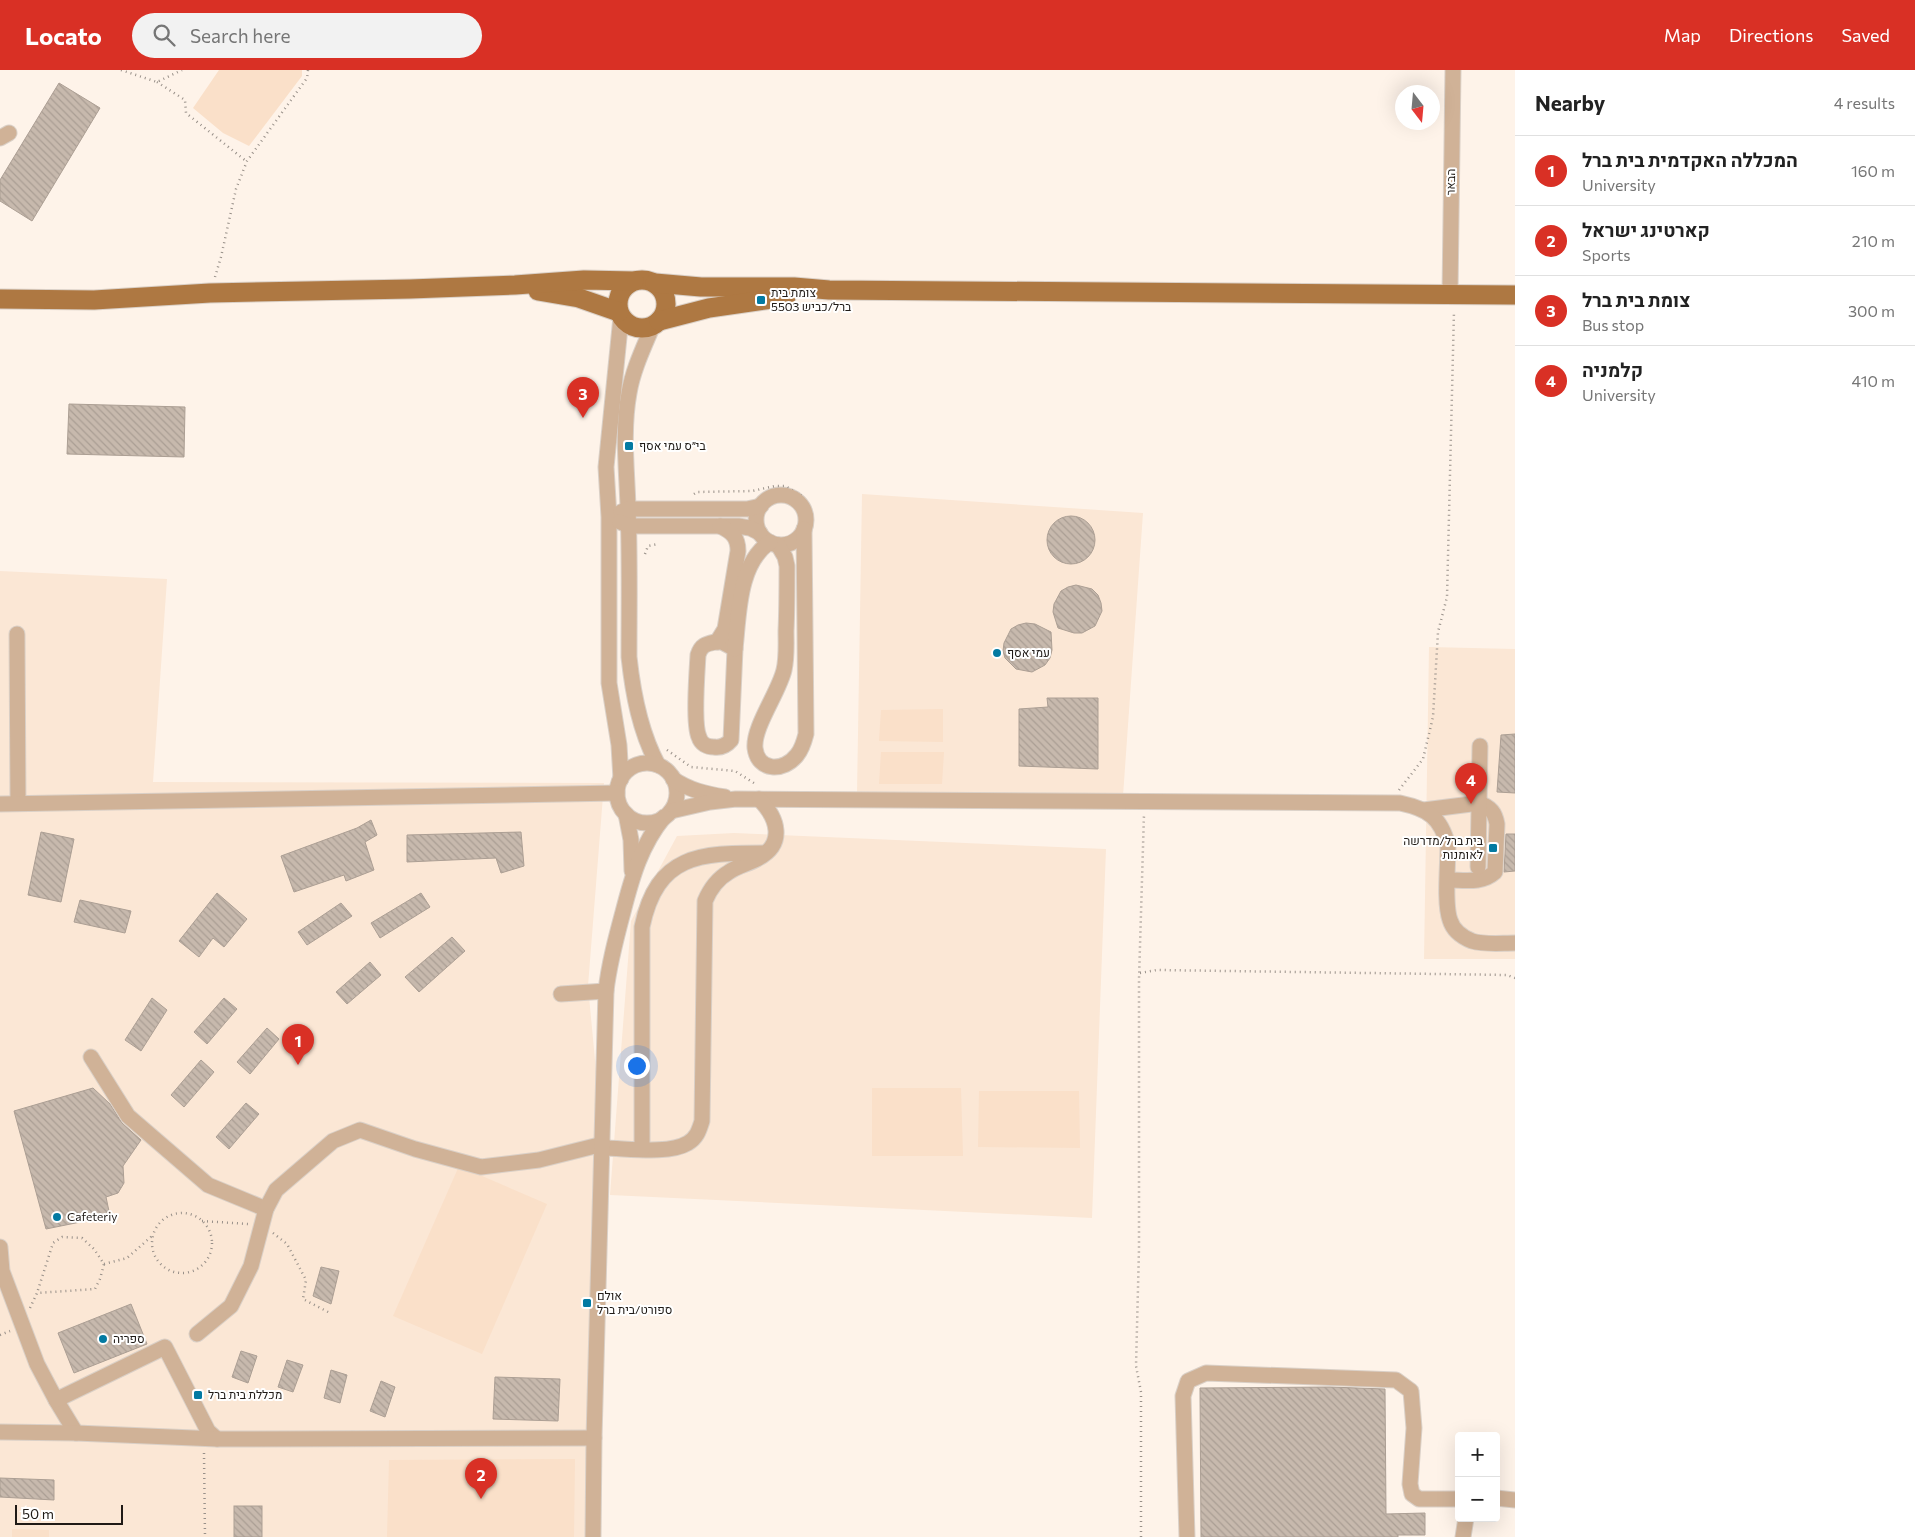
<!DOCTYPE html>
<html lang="en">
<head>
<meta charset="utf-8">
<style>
  body { margin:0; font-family:Commissioner,Heebo,sans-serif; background:#f2f2f2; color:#222 }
  .controls { position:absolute; right:15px; bottom:15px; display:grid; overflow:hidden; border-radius:5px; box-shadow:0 5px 20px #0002 }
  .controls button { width:45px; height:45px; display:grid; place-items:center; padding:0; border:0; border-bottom:1px solid #e0e0e0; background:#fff; color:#222; font:25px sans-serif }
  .compass { position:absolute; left:1395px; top:15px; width:45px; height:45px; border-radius:50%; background:#fff; box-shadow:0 5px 20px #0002; rotate:164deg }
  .scale { position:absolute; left:15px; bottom:12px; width:108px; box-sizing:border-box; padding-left:5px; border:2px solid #1f1a16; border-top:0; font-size:14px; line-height:18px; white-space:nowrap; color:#1f1a16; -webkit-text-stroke:4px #fff; paint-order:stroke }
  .you { position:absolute; left:636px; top:995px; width:18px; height:18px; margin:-12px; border:4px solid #fff; border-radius:50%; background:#1a73e8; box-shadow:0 0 0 8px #1a73e833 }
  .badge { display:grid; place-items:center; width:32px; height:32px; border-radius:50%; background:#d93025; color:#fff; font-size:16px; font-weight:700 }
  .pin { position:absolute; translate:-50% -41px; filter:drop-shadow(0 1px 2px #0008) }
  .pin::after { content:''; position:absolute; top:26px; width:18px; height:15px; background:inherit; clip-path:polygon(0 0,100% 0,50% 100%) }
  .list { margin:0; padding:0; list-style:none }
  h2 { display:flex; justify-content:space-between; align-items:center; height:65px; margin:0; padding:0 20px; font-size:21px }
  h2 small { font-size:16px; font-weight:400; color:#767676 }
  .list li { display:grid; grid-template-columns:32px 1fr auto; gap:15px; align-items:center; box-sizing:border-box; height:70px; padding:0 20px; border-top:1px solid #e0e0e0 }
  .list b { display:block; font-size:19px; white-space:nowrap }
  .list p { margin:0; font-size:16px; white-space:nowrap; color:#767676 }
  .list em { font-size:16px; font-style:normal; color:#767676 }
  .icon { flex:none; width:28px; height:28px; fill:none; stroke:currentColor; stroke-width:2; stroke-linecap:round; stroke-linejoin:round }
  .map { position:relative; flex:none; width:1515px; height:1467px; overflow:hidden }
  header { display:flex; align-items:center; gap:30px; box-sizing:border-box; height:70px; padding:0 25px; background:#d93025; color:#fff }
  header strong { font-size:24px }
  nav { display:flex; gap:28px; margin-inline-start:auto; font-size:18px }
  .search { width:350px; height:45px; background:#f2f2f2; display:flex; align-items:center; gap:12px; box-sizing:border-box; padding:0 18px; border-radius:28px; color:#767676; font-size:19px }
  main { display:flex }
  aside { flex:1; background:#fff }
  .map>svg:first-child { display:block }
</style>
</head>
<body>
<header>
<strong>Locato</strong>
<div class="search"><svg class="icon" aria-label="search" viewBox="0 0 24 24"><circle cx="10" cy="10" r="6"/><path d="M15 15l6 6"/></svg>Search here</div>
<nav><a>Map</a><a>Directions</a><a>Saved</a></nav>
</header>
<main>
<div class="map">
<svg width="1515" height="1467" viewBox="0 0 1515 1467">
  <defs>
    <pattern id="building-back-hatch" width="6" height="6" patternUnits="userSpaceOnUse" patternTransform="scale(1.25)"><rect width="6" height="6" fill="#c7b9ad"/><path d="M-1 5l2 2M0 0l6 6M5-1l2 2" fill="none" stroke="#aa9e94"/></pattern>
  </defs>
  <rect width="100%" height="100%" fill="#fef3e9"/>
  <g fill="#fbe7d5">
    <polygon points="862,424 1143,443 1123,726 857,723"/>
    <polygon points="0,501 167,509 153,712 604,713 588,916 603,1074 596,1467 0,1467"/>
    <polygon points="1429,577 1515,579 1515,889 1424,889"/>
    <polygon points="734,763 1106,779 1092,1148 610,1125 631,851 677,766"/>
  </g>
  <g fill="#fae0c9">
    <polygon points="219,0 302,0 302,6 249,76 223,63 193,38"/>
    <polygon points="943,639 943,672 879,671 881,640"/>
    <polygon points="881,682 944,682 942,714 879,714"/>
    <polygon points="872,1018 961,1018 963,1086 872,1086"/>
    <polygon points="979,1021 1079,1021 1080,1078 978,1077"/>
    <polygon points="459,1096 547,1134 482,1284 393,1246"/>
    <polygon points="575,1389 574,1467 387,1467 389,1390"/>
    <polygon points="12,1459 49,1460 49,1467 12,1467"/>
  </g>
  <g fill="url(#building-back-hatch)" stroke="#ac9f94">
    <polygon points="59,13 100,38 32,151 0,131 0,110"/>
    <polygon points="69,334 185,337 184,387 67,384"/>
    <circle cx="1071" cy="470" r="24"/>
    <polygon points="1076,515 1092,519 1098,525 1101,533 1102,541 1095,556 1082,563 1074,563 1058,558 1053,542 1054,534 1061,521 1068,517"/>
    <polygon points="1026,553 1035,554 1051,562 1052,580 1050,588 1045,595 1032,602 1016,599 1005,588 1003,581 1004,573 1011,559 1018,555"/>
    <polygon points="1047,628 1098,628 1098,699 1019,696 1019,639 1048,637"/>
    <polygon points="1515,664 1515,723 1497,722 1501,665"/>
    <polygon points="371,750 377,765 365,772 374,800 346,811 344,805 294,822 281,786 357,758"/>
    <polygon points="41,762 74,769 61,832 28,825"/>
    <polygon points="521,762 524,796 501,803 496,788 407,792 407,765"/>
    <polygon points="1506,764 1515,764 1515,801 1504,802"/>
    <polygon points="217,823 247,849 224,877 213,868 199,887 179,871"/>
    <polygon points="421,823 430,837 380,868 371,853"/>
    <polygon points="80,830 131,841 125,863 74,852"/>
    <polygon points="341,833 352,846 307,875 298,862"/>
    <polygon points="452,867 465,881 419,922 405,907"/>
    <polygon points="370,892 381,905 347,934 336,922"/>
    <polygon points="152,928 167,940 141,981 125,970"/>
    <polygon points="224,928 237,939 207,974 194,962"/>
    <polygon points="267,958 279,969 250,1004 237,992"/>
    <polygon points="201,990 214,1002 184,1037 171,1025"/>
    <polygon points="93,1018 110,1034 122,1053 141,1070 123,1096 124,1113 118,1123 106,1127 110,1146 46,1159 14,1041"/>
    <polygon points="246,1033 259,1044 229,1079 216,1067"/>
    <polygon points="321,1197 339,1201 331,1234 313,1226"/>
    <polygon points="131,1234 147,1274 74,1303 58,1263"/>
    <polygon points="241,1281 257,1286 248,1313 232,1307"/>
    <polygon points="287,1290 303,1295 293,1322 278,1317"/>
    <polygon points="331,1300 347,1305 340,1333 324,1328"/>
    <polygon points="495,1307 560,1309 558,1351 493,1349"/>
    <polygon points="381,1311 395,1317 385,1347 370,1341"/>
    <polygon points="1330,1317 1385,1319 1386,1444 1425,1443 1425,1465 1398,1465 1398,1467 1201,1467 1200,1318"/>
    <polygon points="0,1408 54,1410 54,1430 0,1427"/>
    <rect x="234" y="1436" width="28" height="31"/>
  </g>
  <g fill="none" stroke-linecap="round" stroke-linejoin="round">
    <defs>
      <g id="minor">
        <polyline points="0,68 9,63"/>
        <polyline points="1450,224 1453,0"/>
        <polyline points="621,247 606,397 609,447 609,613 619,675 621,709"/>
        <path d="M653,255C644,277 633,299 629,323C622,361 627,401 628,438C630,488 629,537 629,587C633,624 640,662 658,695"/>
        <circle cx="781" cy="450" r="25"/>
        <polyline points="621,442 628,439 747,439 761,436"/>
        <polyline points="620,452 629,456 738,456 750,458 760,463"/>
        <path d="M778,475L785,487L787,496C787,518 787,540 786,561C786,574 787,587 784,600C779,622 753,657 755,678C758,702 784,702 797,685C802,679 804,672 806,664L804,459"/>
        <polyline points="17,564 18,733"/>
        <path d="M715,572H722L735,579L731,670C726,676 721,678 714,677C707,677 701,674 699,667C693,654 697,602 698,585C701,575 706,574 715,572Z"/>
        <path d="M717,572L725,559L738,481C738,467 732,462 720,456"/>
        <path d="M735,579C739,544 738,494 770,472"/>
        <circle cx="647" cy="723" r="30"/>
        <path d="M673,709C689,720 706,724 725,727"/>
        <polyline points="0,734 617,723"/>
        <path d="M1424,740L1479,733C1491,737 1495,743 1497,754L1495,802C1482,814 1464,810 1448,810"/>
        <path d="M671,741L710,732L736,729L1400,733C1428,739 1441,747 1448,776C1448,795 1444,834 1450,850C1453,860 1462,867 1472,871C1485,875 1501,873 1515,873"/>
        <polyline points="626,744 631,770 632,801"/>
        <polyline points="1478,797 1480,676"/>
        <polyline points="561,924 606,921"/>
        <polyline points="91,987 128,1046 208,1115 266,1139"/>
        <path d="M603,1078C626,1078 668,1085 688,1073C697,1068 699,1060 702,1051L705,831C710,819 717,809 729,802C737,796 748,794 757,789C786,774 778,748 759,729"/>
        <path d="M642,1079V857C657,784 700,783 764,783"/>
        <polyline points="0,1177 2,1201 37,1294 56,1330 76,1363"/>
        <polyline points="197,1264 231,1236 251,1196 266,1139 276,1120 333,1071 360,1060 415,1079 481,1097 539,1090 603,1074"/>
        <polyline points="56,1330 165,1277 208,1361 217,1369"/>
        <polyline points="0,1362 76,1363 217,1369 594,1368"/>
        <polyline points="1496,1428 1515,1430"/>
        <path d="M593,1467L594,1368L606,921C609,894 616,868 623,842C632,807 641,775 664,747"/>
        <polyline points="1187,1467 1183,1326 1188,1311 1206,1303 1396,1310 1411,1321 1414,1358 1410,1414 1412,1424 1419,1429 1459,1429"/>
        <polyline points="1463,1467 1466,1448"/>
      </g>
      <g id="major">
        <circle cx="642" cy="234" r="24"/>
        <polyline points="655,213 701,217 794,217 829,220 1515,225"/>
        <polyline points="538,221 579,228 619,242"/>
        <polyline points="0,229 94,230 210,223 410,219 515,215 584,210 634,211"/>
        <polyline points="659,251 709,238 786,227"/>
      </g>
    </defs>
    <use href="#minor" stroke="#dad0c7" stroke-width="17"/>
    <use href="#major" stroke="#dad0c7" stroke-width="21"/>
    <g stroke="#989089" stroke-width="2.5" stroke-dasharray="1 4" stroke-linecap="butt">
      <polyline points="121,0 157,12 182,0"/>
      <polyline points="157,12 185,30 186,43 246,91"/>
      <polyline points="215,207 221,187 236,119 247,91 307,8 308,0"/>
      <polyline points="694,424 697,422 752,421 775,416 785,416 802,426"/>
      <polyline points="645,484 648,476 658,474"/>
      <polyline points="667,680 691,697 735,701 757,715"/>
      <polyline points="1399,720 1423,689 1433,647 1438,562 1447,527 1454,241"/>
      <polyline points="1140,903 1157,900 1507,905 1515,908"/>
      <circle cx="182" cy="1173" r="30"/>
      <polyline points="202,1151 248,1154"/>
      <polyline points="273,1163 287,1174 306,1210 303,1229 330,1243"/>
      <polyline points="104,1194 127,1188 152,1166"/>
      <polyline points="30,1238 37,1223 95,1219 100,1209 104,1194 94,1179 82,1168 62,1167 53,1173 37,1223"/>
      <polyline points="0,1265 10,1261"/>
      <polyline points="204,1383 205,1467"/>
      <polyline points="1141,1467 1141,1322 1136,1296 1139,1179 1139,909 1144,744"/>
    </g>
    <use href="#minor" stroke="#d0b297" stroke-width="15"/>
    <use href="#major" stroke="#ae7842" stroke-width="19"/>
  </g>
  <g fill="#037aa2" stroke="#fff" stroke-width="2">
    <rect x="756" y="225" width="10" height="10" rx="2.5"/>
    <rect x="624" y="371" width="10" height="10" rx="2.5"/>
    <circle cx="997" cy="583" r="5"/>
    <rect x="1488" y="773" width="10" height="10" rx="2.5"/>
    <circle cx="57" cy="1147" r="5"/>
    <rect x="582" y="1228" width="10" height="10" rx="2.5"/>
    <circle cx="103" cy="1269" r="5"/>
    <rect x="193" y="1320" width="10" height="10" rx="2.5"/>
  </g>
  <g text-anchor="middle" stroke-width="4" stroke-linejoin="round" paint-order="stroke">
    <g font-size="12" fill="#1f1a16" stroke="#fff">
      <text transform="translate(1451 112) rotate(-89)" y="4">הבאר</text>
    </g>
    <g font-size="12" fill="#1f1a16" stroke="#fff" text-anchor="start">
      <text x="771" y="227">צומת בית<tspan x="771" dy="14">ברל/כביש 5503</tspan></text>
      <text x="639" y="380">בי״ס עמי אסף</text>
      <text x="1007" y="587">עמי אסף</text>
      <text x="1483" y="775" text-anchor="end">בית ברל/מדרשה<tspan x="1483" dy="14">לאומנות</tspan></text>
      <text x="67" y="1151">Cafeteriy</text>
      <text x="597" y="1230">אולם<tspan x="597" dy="14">ספורט/בית ברל</tspan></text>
      <text x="113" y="1273">ספריה</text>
      <text x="208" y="1329">מכללת בית ברל</text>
    </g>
  </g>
</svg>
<div class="controls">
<button>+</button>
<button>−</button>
</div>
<svg class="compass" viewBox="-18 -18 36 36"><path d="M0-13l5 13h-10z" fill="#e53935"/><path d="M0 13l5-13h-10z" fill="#767676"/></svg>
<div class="scale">50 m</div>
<div class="you"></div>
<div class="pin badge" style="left:298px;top:995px">1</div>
<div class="pin badge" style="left:481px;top:1429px">2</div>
<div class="pin badge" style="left:583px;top:348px">3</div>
<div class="pin badge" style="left:1471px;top:734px">4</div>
</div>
<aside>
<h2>Nearby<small>4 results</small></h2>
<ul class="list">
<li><span class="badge">1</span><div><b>המכללה האקדמית בית ברל</b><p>University</p></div><em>160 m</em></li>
<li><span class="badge">2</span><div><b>קארטינג ישראל</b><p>Sports</p></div><em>210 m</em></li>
<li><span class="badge">3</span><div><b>צומת בית ברל</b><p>Bus stop</p></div><em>300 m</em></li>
<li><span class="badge">4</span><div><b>קלמניה</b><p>University</p></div><em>410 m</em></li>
</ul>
</aside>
</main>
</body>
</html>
